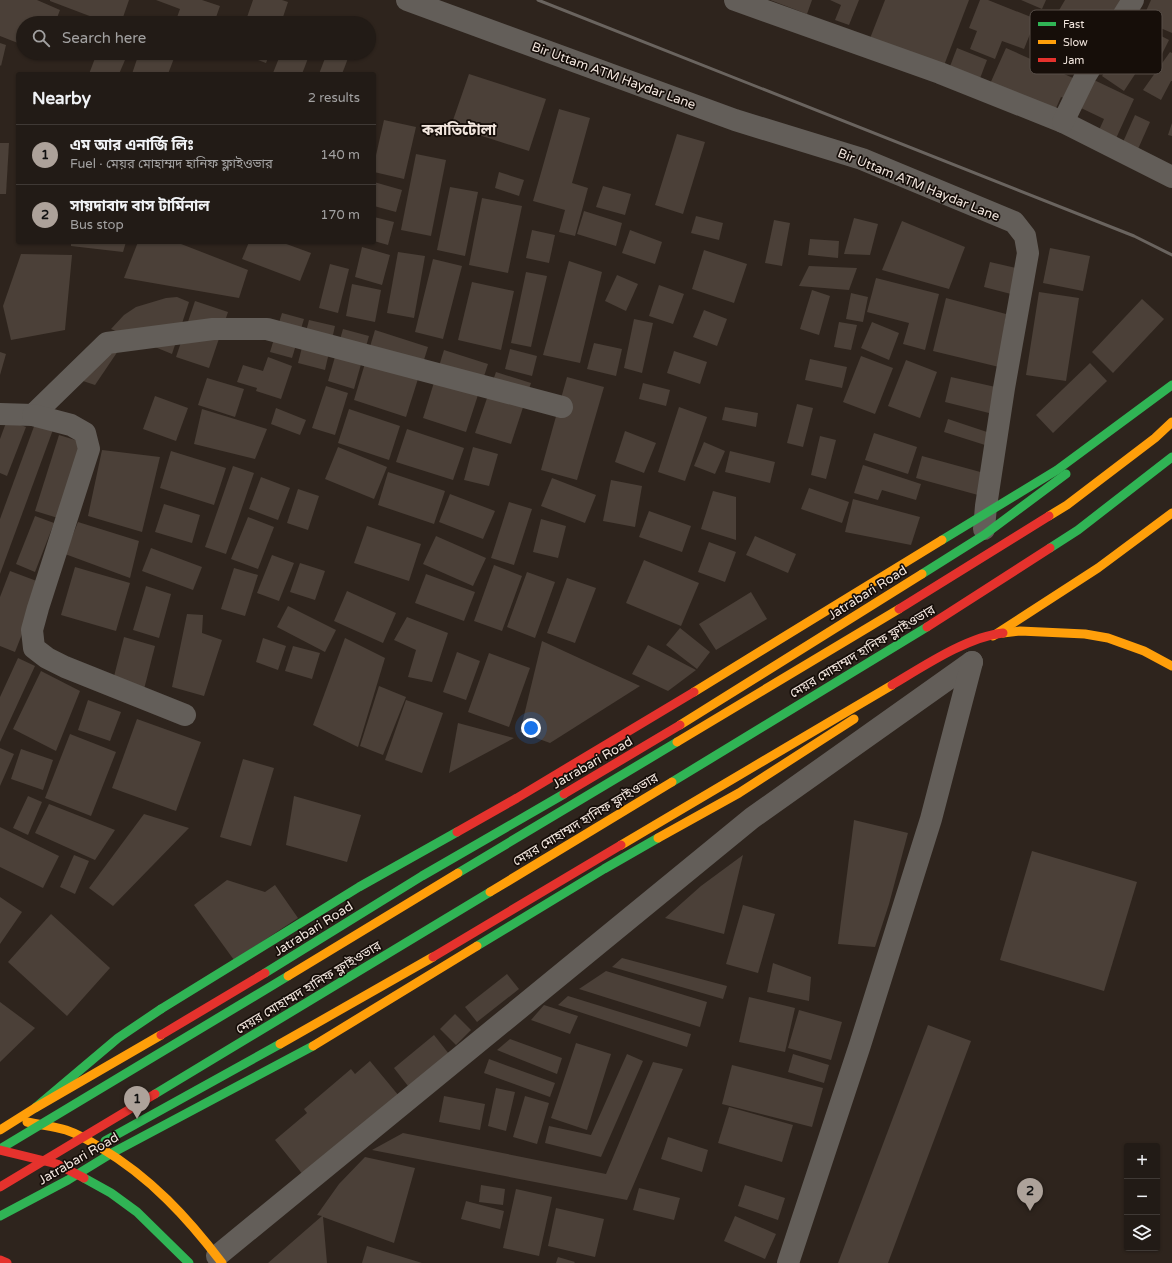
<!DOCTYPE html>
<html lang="en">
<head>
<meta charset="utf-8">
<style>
  body { margin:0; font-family:"Varela Round","Noto Sans Bengali",sans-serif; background:#2e2823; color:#f1f3f6 }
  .controls { position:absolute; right:12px; bottom:12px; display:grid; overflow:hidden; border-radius:4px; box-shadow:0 1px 3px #0004 }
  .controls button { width:36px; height:36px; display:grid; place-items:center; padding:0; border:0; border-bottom:1px solid #3f3935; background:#221b16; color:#f1f3f6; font:20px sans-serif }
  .you { position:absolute; left:531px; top:728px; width:14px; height:14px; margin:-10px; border:3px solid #fff; border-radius:50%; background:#1a73e8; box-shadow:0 0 0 6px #1a73e833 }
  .badge { display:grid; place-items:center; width:26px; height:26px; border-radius:50%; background:#ada29a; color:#111; font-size:13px; font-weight:700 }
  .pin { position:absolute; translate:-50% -33px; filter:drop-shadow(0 1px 2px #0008) }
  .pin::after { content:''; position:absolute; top:21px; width:14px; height:12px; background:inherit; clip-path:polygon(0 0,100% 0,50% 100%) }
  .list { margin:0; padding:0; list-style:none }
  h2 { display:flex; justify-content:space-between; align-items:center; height:52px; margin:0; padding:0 16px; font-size:17px }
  h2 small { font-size:13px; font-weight:400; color:#a2a1a1 }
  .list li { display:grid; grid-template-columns:26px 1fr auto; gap:12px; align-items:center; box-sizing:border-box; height:60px; padding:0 16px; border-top:1px solid #3f3935 }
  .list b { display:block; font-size:15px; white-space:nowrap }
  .list p { margin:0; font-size:13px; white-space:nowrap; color:#a2a1a1 }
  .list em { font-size:13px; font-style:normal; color:#a2a1a1 }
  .icon { flex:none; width:22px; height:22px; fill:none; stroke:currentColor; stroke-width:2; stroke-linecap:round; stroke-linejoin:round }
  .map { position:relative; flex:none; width:1172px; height:1263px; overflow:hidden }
  .search { position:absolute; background:#221b16; box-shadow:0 1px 3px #0004; left:16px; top:16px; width:360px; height:44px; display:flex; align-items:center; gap:10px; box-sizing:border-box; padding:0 14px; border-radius:22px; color:#a2a1a1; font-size:15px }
  .panel { position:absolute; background:#221b16; box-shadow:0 1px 3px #0004; left:16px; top:72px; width:360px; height:172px; border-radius:4px }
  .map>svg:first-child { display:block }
</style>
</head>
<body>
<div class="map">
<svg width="1172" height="1263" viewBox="0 0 1172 1263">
  <rect width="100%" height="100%" fill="#2e241d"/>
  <g fill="#4b4038">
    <polygon points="0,0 37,0 60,10 55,23 23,23 23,45 0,36"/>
    <polygon points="50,0 129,0 121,23 108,23 50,1"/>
    <polygon points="156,0 202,0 220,6 214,23 175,23 180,9"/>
    <polygon points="253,0 282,0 288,2 281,23 245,23"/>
    <polygon points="770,0 812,0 807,14"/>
    <polygon points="830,0 859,0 849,25 835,20 841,5"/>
    <polygon points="885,0 969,0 943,68 869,41"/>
    <polygon points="980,0 988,0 1036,19 1024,49 1002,41 995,59 970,49 977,31 969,28"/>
    <polygon points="1021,0 1046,0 1042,9"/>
    <polygon points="1065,0 1123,0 1082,66 1040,43"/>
    <polygon points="1151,0 1172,0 1172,33 1142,20"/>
    <polygon points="329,16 346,23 326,23"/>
    <polygon points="1134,22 1169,40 1160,58 1125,39"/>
    <polygon points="0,43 6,45 1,66 0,65"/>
    <polygon points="1122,47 1143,62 1124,91 1102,76"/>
    <polygon points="957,48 987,60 979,81 949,69"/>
    <polygon points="1006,48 1073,78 1064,98 1061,97 1052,117 985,95"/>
    <polygon points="1170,52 1172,53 1172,81 1171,81 1161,100 1143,90"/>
    <polygon points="97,53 128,53 119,74 89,74"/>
    <polygon points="139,53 176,53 168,74 132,74"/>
    <polygon points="240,53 270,53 266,63"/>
    <polygon points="281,53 310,53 302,74 273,73"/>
    <polygon points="327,53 350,53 342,74 319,74"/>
    <polygon points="469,74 546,99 529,151 451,126"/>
    <polygon points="1094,80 1134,99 1113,145 1096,137 1104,119 1081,108"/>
    <polygon points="559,109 590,118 572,183 588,188 575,236 559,232 565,210 533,201"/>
    <polygon points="1135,115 1150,122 1138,149 1123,142"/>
    <polygon points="384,120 416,127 404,179 374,172 374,164"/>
    <polygon points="1172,123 1172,136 1168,135"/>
    <polygon points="677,134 705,142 683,214 655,205"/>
    <polygon points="0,143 9,143 6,194 0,194"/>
    <polygon points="416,154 446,160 431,236 401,230"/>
    <polygon points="499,172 524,180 519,196 495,188"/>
    <polygon points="374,182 402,190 396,212 374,206"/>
    <polygon points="603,186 631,194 625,215 596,207"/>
    <polygon points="450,187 478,192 465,256 437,250"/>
    <polygon points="482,198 522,206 508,273 469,265"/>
    <polygon points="584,211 622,223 616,246 577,234"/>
    <polygon points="696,216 723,223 719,240 691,233"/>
    <polygon points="374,217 394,222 388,245 374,241"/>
    <polygon points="854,218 878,224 870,255 844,254"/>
    <polygon points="774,220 790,223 782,266 765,263"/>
    <polygon points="902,221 965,247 949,289 882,270"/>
    <polygon points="532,230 555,235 549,263 526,258"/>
    <polygon points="630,230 662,242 655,264 622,253"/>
    <polygon points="810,239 839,241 838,258 808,255"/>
    <polygon points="71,242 126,242 123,252 71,246"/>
    <polygon points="138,242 176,242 248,270 239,298 124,278"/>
    <polygon points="249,242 281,242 311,253 300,281 242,259"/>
    <polygon points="362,247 390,255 382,285 355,277"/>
    <polygon points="1050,248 1090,256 1083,291 1043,283"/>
    <polygon points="704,250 747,264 734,303 692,289"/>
    <polygon points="398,252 425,256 414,318 387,313"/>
    <polygon points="21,254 72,255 65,330 11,340 3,306"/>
    <polygon points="433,259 462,266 443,339 415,332"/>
    <polygon points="569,261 602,272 580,363 543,355"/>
    <polygon points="990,262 1016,268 1011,294 984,287"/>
    <polygon points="330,264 349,269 338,313 319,308"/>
    <polygon points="809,266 857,268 849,290 799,286"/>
    <polygon points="526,272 547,276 531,347 511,343"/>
    <polygon points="617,275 638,284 626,311 605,301"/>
    <polygon points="876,278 939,294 925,350 903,344 909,323 867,312"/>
    <polygon points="472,282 514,291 501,350 458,340"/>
    <polygon points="352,284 381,290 375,322 346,316"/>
    <polygon points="659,285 684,294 673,324 649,316"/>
    <polygon points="812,290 830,296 819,335 800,329"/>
    <polygon points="1039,292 1079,298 1066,381 1026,375"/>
    <polygon points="851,293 868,297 863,322 846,319"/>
    <polygon points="177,297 189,302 172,354 111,329 124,315 136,307 166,298"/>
    <polygon points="946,298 1006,314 999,367 933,351"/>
    <polygon points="1142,299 1164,319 1113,373 1092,352"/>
    <polygon points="195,301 228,312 209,368 176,357"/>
    <polygon points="704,310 727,319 717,346 693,337"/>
    <polygon points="282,313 304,319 292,358 270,352"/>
    <polygon points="634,319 653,323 642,373 624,368"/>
    <polygon points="309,320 335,326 325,370 298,363"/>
    <polygon points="839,322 857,325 851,350 834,347"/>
    <polygon points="872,322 899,333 889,360 861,348"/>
    <polygon points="343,329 369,336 354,389 328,381"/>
    <polygon points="375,330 428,347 406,417 354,400"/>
    <polygon points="108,332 118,351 95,385 65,375"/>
    <polygon points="594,343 622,349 616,376 587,369"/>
    <polygon points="510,349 537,356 532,376 505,369"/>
    <polygon points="444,350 488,364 466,432 423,418"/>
    <polygon points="674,351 707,362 700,384 667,373"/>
    <polygon points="0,352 6,354 0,375"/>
    <polygon points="861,356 893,368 875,414 843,402"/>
    <polygon points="268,357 292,366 281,399 256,391 257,388 237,382 243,365 263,371"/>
    <polygon points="810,359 847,367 842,388 805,380"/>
    <polygon points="906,360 937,372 920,418 888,406"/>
    <polygon points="1090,363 1107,381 1053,433 1036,415"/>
    <polygon points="496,372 531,383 511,444 475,433"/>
    <polygon points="567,377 604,387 577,480 541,470"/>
    <polygon points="951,377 1000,388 993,414 945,402"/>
    <polygon points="207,378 244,389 235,417 198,405"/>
    <polygon points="643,383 670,390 666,406 639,399"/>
    <polygon points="326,386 348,393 335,435 312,428"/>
    <polygon points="155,396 188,408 176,441 143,429"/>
    <polygon points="797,404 813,408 803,447 787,443"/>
    <polygon points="679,407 707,417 685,481 658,472"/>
    <polygon points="725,407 758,413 756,427 722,420"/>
    <polygon points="276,408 306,420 300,435 271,424"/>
    <polygon points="202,409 267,429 255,459 194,444"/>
    <polygon points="349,409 400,426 389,460 338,443"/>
    <polygon points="948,419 990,433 985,445 944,432"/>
    <polygon points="7,420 26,427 7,476 0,473 0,439"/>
    <polygon points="36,421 54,427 0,574 0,519"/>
    <polygon points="407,429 464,448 453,480 396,462"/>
    <polygon points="625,431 656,443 644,473 615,462"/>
    <polygon points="874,433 917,447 908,474 865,460"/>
    <polygon points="59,435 82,442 58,518 35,511"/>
    <polygon points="820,436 836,440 826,479 811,475"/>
    <polygon points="704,442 725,451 715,474 694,466"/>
    <polygon points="338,447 387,467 374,499 325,479"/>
    <polygon points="473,447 498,454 489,486 464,480"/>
    <polygon points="102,450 160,457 142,532 88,516"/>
    <polygon points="171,451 226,468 214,505 160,488"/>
    <polygon points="730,451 775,462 770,483 725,472"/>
    <polygon points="922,456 984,473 978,495 916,478"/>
    <polygon points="863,465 921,484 916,500 882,490 878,500 854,493"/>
    <polygon points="233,466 254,473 226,554 205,547"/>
    <polygon points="388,472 445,491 434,524 378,505"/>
    <polygon points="261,477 290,488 278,520 249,509"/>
    <polygon points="552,478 596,495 585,523 541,506"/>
    <polygon points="611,480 642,486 635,527 603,521"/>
    <polygon points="809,488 849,502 842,523 801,509"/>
    <polygon points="298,489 319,496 308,530 287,523"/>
    <polygon points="713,491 736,497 736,540 701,529"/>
    <polygon points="450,494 495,511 483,539 439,522"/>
    <polygon points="853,499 920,517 911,545 845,532"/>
    <polygon points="509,502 532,509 514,565 491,558"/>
    <polygon points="164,504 200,515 192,543 155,532"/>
    <polygon points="649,511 691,526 682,552 639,537"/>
    <polygon points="35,516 54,523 35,572 16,564"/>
    <polygon points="248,517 274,527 258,569 231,559"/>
    <polygon points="541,519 566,526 558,558 533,552"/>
    <polygon points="78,522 139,541 130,578 65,554"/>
    <polygon points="367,526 421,544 409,581 354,563"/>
    <polygon points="436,536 486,558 473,586 423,564"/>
    <polygon points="755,536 796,554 788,573 746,555"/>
    <polygon points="709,542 736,552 725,582 698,572"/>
    <polygon points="151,548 202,567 193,590 142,571"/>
    <polygon points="272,555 294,563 279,601 257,593"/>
    <polygon points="644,560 699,583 681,626 626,603"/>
    <polygon points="300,563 325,571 315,600 290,592"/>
    <polygon points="494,565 522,576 502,631 474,621"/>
    <polygon points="75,567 130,583 116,631 61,615"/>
    <polygon points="234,568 258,575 245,616 221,609"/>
    <polygon points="10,571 42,583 15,652 0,646 0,597"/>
    <polygon points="527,572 555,582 535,638 507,627"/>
    <polygon points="426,574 475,592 464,621 415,603"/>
    <polygon points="567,578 596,588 575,643 547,633"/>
    <polygon points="146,586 171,594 159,638 133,630"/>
    <polygon points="347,591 396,613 383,643 334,621"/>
    <polygon points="751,592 767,619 716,650 699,624"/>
    <polygon points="288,606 336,630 325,652 277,627"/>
    <polygon points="187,614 203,615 202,633 222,640 204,696 172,687"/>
    <polygon points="407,617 448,633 432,682 408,677 416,650 394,640"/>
    <polygon points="680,628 710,652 697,669 666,645"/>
    <polygon points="124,637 155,646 140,705 109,696"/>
    <polygon points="263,638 286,646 278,670 256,662"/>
    <polygon points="345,638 385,658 358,747 313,725"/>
    <polygon points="542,641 640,686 550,743 520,732"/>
    <polygon points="648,645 696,670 668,691 632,674"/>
    <polygon points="293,646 320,653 312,679 285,671"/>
    <polygon points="457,652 480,661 466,700 443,692"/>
    <polygon points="489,653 530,668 509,727 468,712"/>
    <polygon points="18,658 35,666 0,742 0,697"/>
    <polygon points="41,671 80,691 56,751 13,729"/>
    <polygon points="379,686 406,697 383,755 360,746"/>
    <polygon points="88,700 121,712 110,741 78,730"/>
    <polygon points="406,700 443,713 422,773 385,760"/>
    <polygon points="137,719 201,742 176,811 112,788"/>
    <polygon points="458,723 514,738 449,773"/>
    <polygon points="70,734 116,752 91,816 45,798"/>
    <polygon points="0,748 14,754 0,786"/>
    <polygon points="21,749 53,760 43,790 11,779"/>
    <polygon points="243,759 274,768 251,846 220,837"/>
    <polygon points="28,796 42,802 28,835 13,828"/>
    <polygon points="294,796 361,815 347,862 286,845"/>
    <polygon points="49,804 115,830 95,860 35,833"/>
    <polygon points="144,814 189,828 113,906 89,888"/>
    <polygon points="854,820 908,833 889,904 875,947 838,944"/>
    <polygon points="0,827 59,856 43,888 0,867"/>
    <polygon points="1032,851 1137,882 1104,991 1000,960"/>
    <polygon points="74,855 89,861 75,894 60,887"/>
    <polygon points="743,855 724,934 665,918 701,886"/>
    <polygon points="227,880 265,892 275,885 298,918 234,960 194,905"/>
    <polygon points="0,897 22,912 0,944"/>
    <polygon points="743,905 775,914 758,973 726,964"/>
    <polygon points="51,914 110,968 67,1016 8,962"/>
    <polygon points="622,958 727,986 723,999 612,967"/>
    <polygon points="773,963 811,977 809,1001 767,992"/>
    <polygon points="606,971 707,1002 700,1027 579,989"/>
    <polygon points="507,974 519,989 477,1022 465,1007"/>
    <polygon points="568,996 691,1034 687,1047 558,1005"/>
    <polygon points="749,997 795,1008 785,1052 739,1042"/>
    <polygon points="0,1002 35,1028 0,1062"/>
    <polygon points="544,1005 578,1016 570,1034 531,1020"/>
    <polygon points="799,1010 842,1022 831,1060 788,1048"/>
    <polygon points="455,1014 471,1030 456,1045 440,1029"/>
    <polygon points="928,1025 971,1041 888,1263 838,1263"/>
    <polygon points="434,1035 449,1054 408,1086 394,1068"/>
    <polygon points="510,1039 562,1058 557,1074 497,1050"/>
    <polygon points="576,1043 611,1054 587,1130 551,1118"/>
    <polygon points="627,1054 643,1061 601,1157 545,1143 549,1126 591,1135"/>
    <polygon points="793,1054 829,1065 824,1083 788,1072"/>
    <polygon points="489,1059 555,1083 550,1097 484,1073"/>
    <polygon points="370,1061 399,1096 304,1176 275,1140 307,1113 304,1109 351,1069 355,1074"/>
    <polygon points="653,1062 683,1069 627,1200 372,1150 403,1133 606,1174"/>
    <polygon points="732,1065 823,1088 812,1127 722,1104"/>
    <polygon points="496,1088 515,1092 506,1131 488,1126"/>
    <polygon points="444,1096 485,1104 480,1130 439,1122"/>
    <polygon points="525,1096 549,1103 537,1144 513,1137"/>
    <polygon points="729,1107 793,1125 782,1162 718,1143"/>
    <polygon points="668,1137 708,1150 702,1172 661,1159"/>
    <polygon points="365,1157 415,1168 394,1243 323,1217 327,1263 268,1263 322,1216 317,1215 339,1184"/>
    <polygon points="481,1185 505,1189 503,1205 479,1202"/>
    <polygon points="745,1185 785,1198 778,1220 738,1206"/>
    <polygon points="639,1188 680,1198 674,1220 633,1210"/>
    <polygon points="516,1189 552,1197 539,1256 503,1248"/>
    <polygon points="466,1201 504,1211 500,1229 461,1219"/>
    <polygon points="556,1208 604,1219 595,1257 548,1246"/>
    <polygon points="735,1216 776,1234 765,1259 724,1241"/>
    <polygon points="367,1246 422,1263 362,1263"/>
    <polygon points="558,1257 575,1262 574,1263 556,1263"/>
  </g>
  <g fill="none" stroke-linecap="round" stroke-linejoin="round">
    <g stroke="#635e59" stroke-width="22">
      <polyline points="407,0 735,120 862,159 1014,222 1025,236 1028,253 1004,388 986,506 984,529"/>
      <polyline points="735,0 940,73 1063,122 1172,177"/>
      <polyline points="1063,122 1086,75 1133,0"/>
      <polyline points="0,414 33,415 107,343 213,329 267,329 562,407"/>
      <polyline points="33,415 71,425 85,433 89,449 38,608 32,630 34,648 47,658 65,667 185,715"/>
      <polyline points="217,1256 752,818 972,662"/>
      <polyline points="788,1263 860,1045 931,819 972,662"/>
    </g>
    <g stroke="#30b455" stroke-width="9">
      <polyline points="922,574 984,535 1066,474"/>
      <polyline points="477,946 604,869 658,838"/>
      <polyline points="265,973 422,876 564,794"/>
      <polyline points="35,1108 118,1038 161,1009"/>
      <polyline points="84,1178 111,1193 137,1212 189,1263"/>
      <polyline points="0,1216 68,1180 112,1153 313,1046"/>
    </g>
    <g stroke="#ff9f0a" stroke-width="9">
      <polyline points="993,636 1098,568 1172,513"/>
      <polyline points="680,725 922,574"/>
      <polyline points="658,838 739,793 854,719"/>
      <polyline points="313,1046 477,946"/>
      <path d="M27,1122C40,1125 53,1126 66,1130C78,1134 90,1141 101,1148C150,1177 188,1218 222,1263"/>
      <polyline points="0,1130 35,1108 161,1035"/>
    </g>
    <g stroke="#e5322d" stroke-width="9">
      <polyline points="564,794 680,725"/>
      <polyline points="161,1035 265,973"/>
      <polyline points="0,1260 7,1263"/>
    </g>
    <polyline stroke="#6a645f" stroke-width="3" points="538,0 1134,236 1172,255"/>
    <g stroke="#30b455" stroke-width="9">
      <polyline points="942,540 1057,470 1172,385"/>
      <polyline points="1050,548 1078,530 1172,457"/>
      <polyline points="672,782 927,627"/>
      <polyline points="458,873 677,742"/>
      <polyline points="161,1009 359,887 457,832"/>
      <polyline points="155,1094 490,892"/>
      <polyline points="105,1141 280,1044"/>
      <polyline points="0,1149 288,976"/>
    </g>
    <g stroke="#ff9f0a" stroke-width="9">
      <polyline points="1049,516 1067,505 1155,438 1172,422"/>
      <polyline points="1003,633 1020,631 1085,634 1108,638 1144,651 1172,666"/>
      <polyline points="694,692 942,540"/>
      <polyline points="677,742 899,609"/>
      <polyline points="621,845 892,685"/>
      <polyline points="490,892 672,782"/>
      <polyline points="288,976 458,873"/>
      <polyline points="280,1044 433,957"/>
    </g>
    <g stroke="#e5322d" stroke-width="9">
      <polyline points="899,609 1049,516"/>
      <polyline points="927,627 1050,548"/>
      <path d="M892,685C924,666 967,637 1003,633"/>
      <polyline points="457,832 517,798 694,692"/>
      <polyline points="433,957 621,845"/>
      <polyline points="0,1150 57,1164 84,1178"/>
      <polyline points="0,1187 155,1094"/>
    </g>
  </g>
  <g text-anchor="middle" stroke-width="3.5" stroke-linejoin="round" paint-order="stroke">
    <g font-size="13" fill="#f2e6de" stroke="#160e09">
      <text transform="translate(614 75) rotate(20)" y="5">Bir Uttam ATM Haydar Lane</text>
      <text transform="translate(919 184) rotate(22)" y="5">Bir Uttam ATM Haydar Lane</text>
      <text transform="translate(867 592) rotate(-32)" y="5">Jatrabari Road</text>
      <text transform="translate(862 651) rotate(-31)" y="5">মেয়র মোহাম্মদ হানিফ ফ্লাইওভার</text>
      <text transform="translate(592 762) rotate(-30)" y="5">Jatrabari Road</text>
      <text transform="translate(585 819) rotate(-31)" y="5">মেয়র মোহাম্মদ হানিফ ফ্লাইওভার</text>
      <text transform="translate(313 928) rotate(-32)" y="5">Jatrabari Road</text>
      <text transform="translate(308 987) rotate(-31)" y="5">মেয়র মোহাম্মদ হানিফ ফ্লাইওভার</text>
      <text transform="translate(78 1158) rotate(-30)" y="5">Jatrabari Road</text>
    </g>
    <g font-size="15" font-weight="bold" fill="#f2e6de" stroke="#160e09">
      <text x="459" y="135">করাতিটোলা</text>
    </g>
  </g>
  <rect x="1030" y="10" width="132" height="64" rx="6" fill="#160e09" stroke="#584f49" stroke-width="1"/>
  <rect x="1038" y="22" width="18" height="4" fill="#30b455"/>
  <rect x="1038" y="40" width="18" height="4" fill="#ff9f0a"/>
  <rect x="1038" y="58" width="18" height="4" fill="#e5322d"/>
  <g font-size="11" fill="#f2e6de">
    <text x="1063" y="28">Fast</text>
    <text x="1063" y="46">Slow</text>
    <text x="1063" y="64">Jam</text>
  </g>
</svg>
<div class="controls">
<button>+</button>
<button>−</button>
<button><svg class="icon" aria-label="layers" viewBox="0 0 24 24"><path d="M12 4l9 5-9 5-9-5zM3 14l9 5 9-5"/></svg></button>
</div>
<div class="you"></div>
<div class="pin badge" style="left:137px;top:1119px">1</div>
<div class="pin badge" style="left:1030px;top:1211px">2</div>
<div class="search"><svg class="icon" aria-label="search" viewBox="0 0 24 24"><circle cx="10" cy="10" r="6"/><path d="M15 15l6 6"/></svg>Search here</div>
<section class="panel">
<h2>Nearby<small>2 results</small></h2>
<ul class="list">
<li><span class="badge">1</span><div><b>এম আর এনার্জি লিঃ</b><p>Fuel · মেয়র মোহাম্মদ হানিফ ফ্লাইওভার</p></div><em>140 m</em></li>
<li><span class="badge">2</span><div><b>সায়দাবাদ বাস টার্মিনাল</b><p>Bus stop</p></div><em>170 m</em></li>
</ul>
</section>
</div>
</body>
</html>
